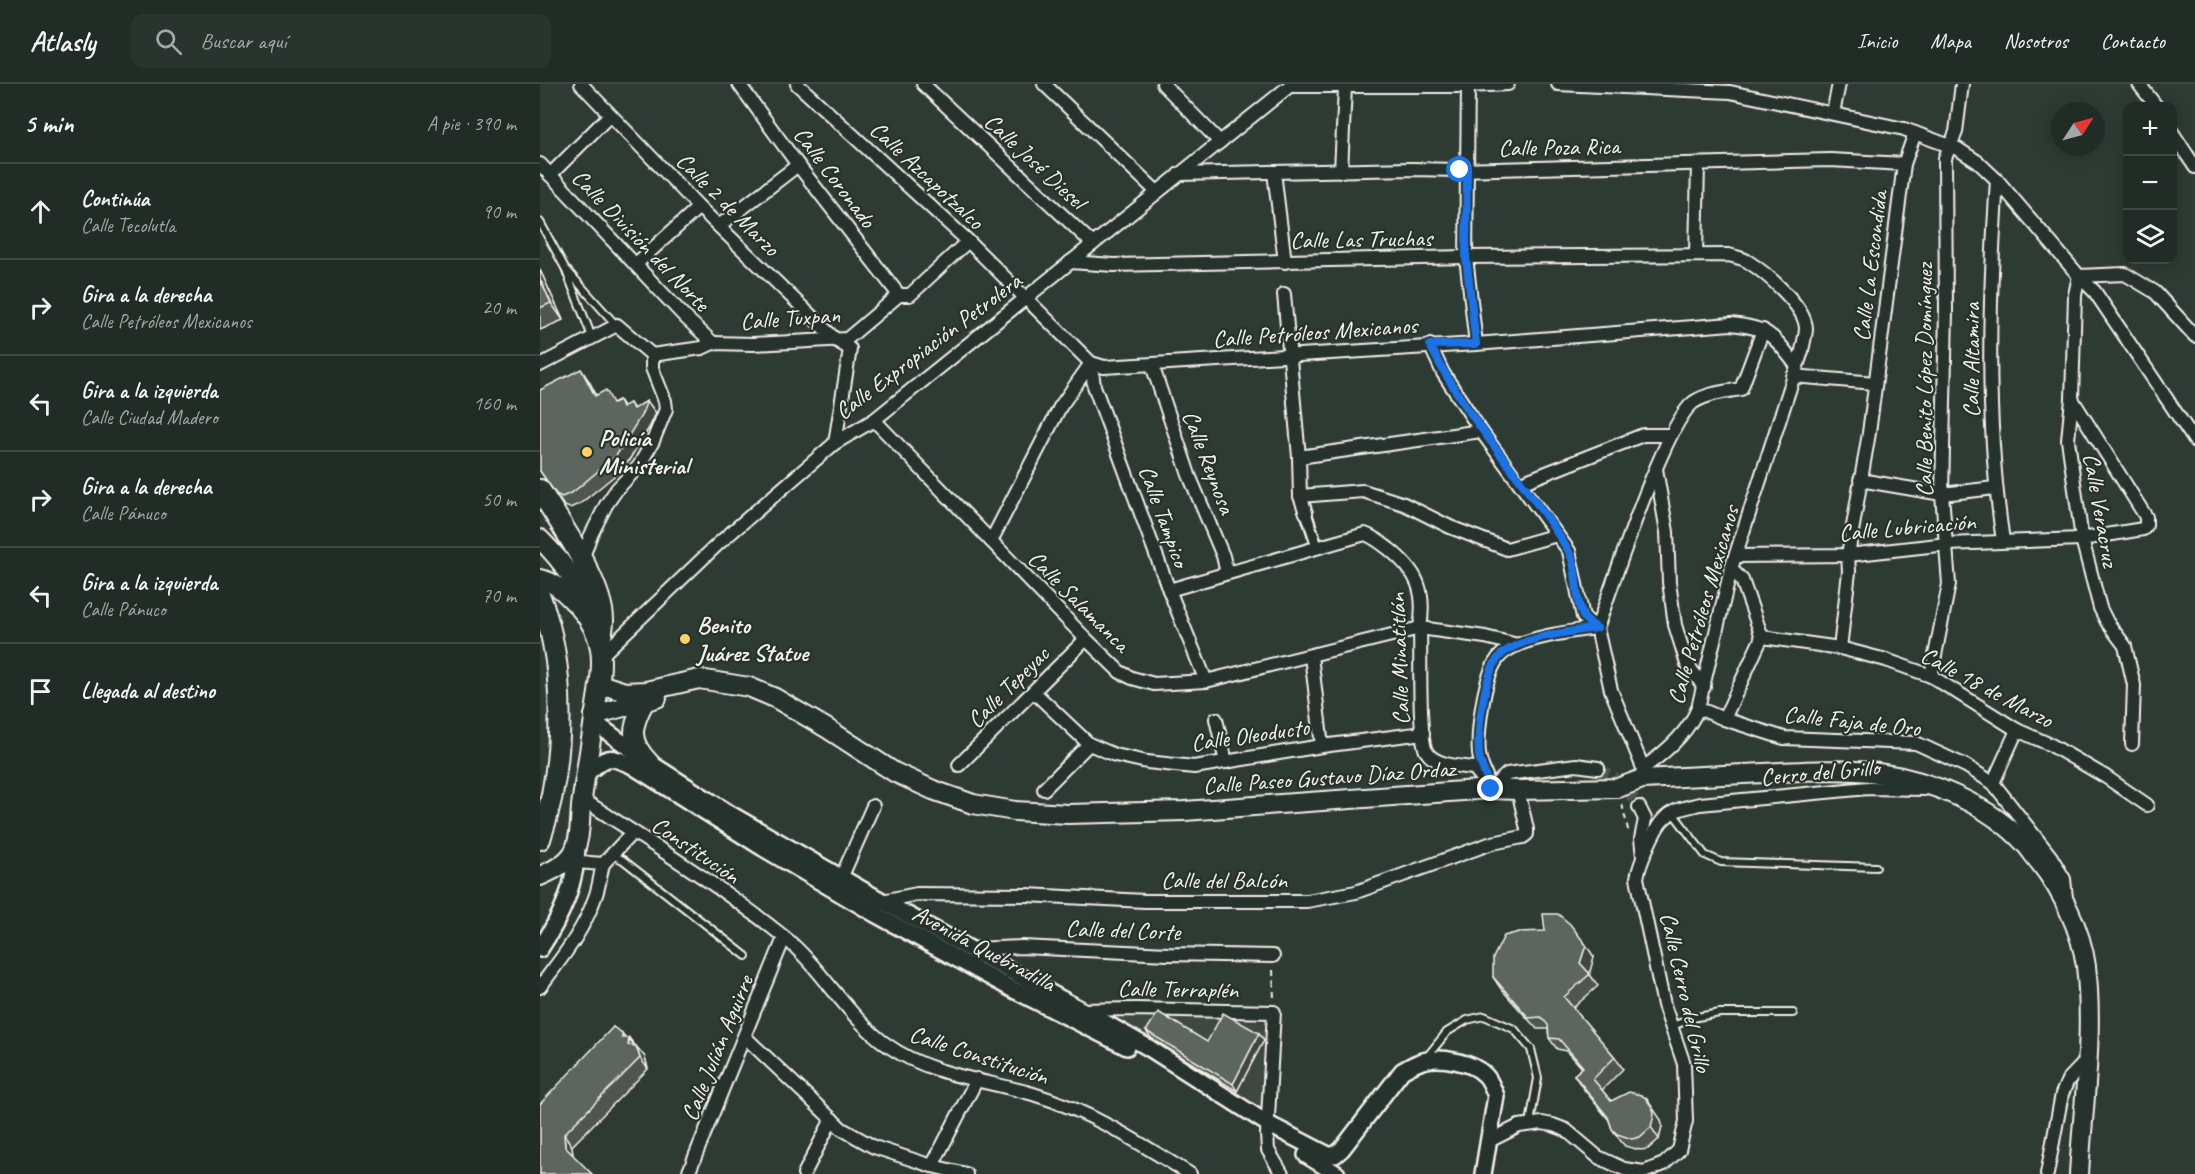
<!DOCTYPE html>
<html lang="es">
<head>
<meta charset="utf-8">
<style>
  body { margin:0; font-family:Caveat,sans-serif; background:#2a342f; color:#f1f3f6 }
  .controls { position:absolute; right:18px; top:18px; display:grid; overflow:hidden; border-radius:12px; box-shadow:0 3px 15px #0003 }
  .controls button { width:54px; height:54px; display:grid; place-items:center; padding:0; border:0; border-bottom:2px solid #3f4844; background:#222c27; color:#f1f3f6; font:30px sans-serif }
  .compass { position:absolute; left:1511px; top:18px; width:54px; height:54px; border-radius:50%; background:#222c27; box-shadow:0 3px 15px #0003; rotate:54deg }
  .stop { position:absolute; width:18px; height:18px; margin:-14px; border:4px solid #1a73e8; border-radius:50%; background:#fff }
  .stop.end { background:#1a73e8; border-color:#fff; box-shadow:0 2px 6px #0008 }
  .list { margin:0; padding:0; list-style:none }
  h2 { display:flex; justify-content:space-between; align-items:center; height:78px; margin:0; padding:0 24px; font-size:26px }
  h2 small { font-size:20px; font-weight:400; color:#a2a7a7 }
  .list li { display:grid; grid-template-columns:39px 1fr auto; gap:18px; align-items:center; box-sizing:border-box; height:96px; padding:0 24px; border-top:2px solid #3f4844 }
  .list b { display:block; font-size:22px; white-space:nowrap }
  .list p { margin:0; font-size:20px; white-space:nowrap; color:#a2a7a7 }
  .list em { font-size:20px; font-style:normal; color:#a2a7a7 }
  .icon { flex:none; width:33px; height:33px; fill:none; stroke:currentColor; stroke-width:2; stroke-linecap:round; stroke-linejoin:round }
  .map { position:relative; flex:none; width:1655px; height:1090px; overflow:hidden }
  header { display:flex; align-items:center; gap:36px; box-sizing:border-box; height:84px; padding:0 30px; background:#222c27; border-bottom:2px solid #3f4844 }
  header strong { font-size:28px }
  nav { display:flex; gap:33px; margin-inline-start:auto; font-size:21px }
  .search { width:420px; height:54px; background:#2a342f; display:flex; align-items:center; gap:15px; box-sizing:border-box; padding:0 21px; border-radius:12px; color:#a2a7a7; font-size:22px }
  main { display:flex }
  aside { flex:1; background:#222c27 }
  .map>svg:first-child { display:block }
</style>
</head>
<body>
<header>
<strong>Atlasly</strong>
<div class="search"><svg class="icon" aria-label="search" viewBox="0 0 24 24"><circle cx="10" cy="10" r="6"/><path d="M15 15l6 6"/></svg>Buscar aquí</div>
<nav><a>Inicio</a><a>Mapa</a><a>Nosotros</a><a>Contacto</a></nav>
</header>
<main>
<aside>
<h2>5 min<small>A pie · 390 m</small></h2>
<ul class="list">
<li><svg class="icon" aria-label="ahead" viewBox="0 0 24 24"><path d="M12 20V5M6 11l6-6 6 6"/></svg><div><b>Continúa</b><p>Calle Tecolutla</p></div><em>90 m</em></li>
<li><svg class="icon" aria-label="right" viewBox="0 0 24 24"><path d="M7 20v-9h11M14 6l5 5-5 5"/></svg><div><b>Gira a la derecha</b><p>Calle Petróleos Mexicanos</p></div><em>20 m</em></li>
<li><svg class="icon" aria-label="left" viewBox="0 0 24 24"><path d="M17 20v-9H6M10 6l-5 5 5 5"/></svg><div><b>Gira a la izquierda</b><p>Calle Ciudad Madero</p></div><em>160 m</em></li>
<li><svg class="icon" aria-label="right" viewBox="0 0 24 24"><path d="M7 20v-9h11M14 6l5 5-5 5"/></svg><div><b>Gira a la derecha</b><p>Calle Pánuco</p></div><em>50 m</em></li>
<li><svg class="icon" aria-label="left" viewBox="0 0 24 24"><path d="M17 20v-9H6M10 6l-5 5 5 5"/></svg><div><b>Gira a la izquierda</b><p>Calle Pánuco</p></div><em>70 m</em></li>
<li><svg class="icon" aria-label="arrive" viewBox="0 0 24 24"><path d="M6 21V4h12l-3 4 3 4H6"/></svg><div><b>Llegada al destino</b></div></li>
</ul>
</aside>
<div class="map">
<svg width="1655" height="1090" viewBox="0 0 1655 1090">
  <rect width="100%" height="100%" fill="#2e3b34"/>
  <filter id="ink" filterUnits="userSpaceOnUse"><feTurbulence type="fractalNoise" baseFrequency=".0167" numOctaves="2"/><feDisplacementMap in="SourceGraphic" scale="12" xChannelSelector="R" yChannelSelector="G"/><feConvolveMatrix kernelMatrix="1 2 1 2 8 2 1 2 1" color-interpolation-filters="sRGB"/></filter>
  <g filter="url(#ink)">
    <polygon fill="#3c4841" points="585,928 726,938 725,1025 579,938"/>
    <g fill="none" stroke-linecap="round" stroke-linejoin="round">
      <path stroke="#4c564f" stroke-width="12" stroke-dasharray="12 6" stroke-linecap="butt" d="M1058,684C1078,696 1087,703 1099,723"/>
      <defs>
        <g id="service">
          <polyline points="0,138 25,184 76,241"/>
          <polyline points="26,187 52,253"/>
          <polyline points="1133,729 1165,771 1181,778 1336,783"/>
          <polyline points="71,770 83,776 206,872"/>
          <polyline points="1132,942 1157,933 1180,929 1253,929"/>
          <polyline points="886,974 907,948 927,936 944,932 974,945 991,965 998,994 990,1039"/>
        </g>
        <polyline id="pedestrian" points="766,429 777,462"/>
        <g id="minor">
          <polyline points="41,0 159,123 297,257 310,265 295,359"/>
          <polyline points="199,0 258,81 359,211"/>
          <path d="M257,0L428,157L551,279L564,283L936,260L1191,240C1231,244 1233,252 1257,282"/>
          <polyline points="383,0 553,160"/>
          <polyline points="504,0 617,108"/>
          <polyline points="623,0 680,58"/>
          <polyline points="1018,0 1190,8 1364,45 1418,65 1438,78 1457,96 1539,192 1555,208 1655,357"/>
          <polyline points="1599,0 1616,22"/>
          <polyline points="750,2 928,2 968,0"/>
          <polyline points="928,2 926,173 936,260"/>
          <polyline points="1293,29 1299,0"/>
          <polyline points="1632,48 1655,83"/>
          <polyline points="0,80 146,234 173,259"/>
          <polyline points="801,87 805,3"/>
          <polyline points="734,88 745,178"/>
          <polyline points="639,90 871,85 920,86 1290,76 1364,80"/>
          <polyline points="10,91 70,31"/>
          <path d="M1457,96C1449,216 1445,337 1463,457"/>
          <polyline points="179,142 258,81"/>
          <polyline points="1156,171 1158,80"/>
          <path d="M530,178L574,181L926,173L1189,171C1195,173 1202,174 1207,177C1225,188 1265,222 1266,244C1266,251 1263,260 1262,267L1191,485L1158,624C1148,649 1125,669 1103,684"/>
          <polyline points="96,180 159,123"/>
          <polyline points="744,210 759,373 760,412 766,429"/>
          <polyline points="890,261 903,289 941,347 1029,467 1043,533 1057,544 1071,606 1103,684 1102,691"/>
          <polyline points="112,271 162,264 173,259 213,260 307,255 359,211 370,211 428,157"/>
          <polyline points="551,279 554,302 629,506 666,597"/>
          <polyline points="0,281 77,241 112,271"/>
          <polyline points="612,281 649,391 683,472 687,489"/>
          <polyline points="1253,292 1335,299"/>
          <polyline points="334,336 546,555 580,588 592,594 614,600 666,597 880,544 945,553 978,561"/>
          <polyline points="759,373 941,347"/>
          <polyline points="1116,385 1127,448 1129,498 1135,541 1147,580 1164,603"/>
          <polyline points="1320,396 1402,410 1455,404"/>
          <polyline points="981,399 1103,351 1130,351"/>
          <polyline points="760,412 823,407 864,420 910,443 967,465 1017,451"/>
          <polyline points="451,457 520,323 551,279"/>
          <polyline points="1195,472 1308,471 1407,460 1542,455 1603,445 1606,442 1606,433 1532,315"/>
          <polyline points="42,476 50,453 66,421 77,405 99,382 113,357 126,325 125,317 112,284 112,271"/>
          <polyline points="1191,485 1202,496 1222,553 1300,564 1346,576 1391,592 1477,646 1511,661 1566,693 1607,721"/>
          <path d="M629,506L825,450C834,453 841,459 849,465C878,488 886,507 880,544C881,567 878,650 886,667C895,682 919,682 934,684L951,705"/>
          <path d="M1057,544C1072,503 1125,338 1154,318C1168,309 1185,308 1201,305L1223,246"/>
          <polyline points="1300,564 1309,488 1308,471 1329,349 1364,80 1375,49"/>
          <polyline points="62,571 178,460 295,359 334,336 752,0"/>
          <polyline points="771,572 782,662"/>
          <polyline points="1391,592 1409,500 1402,410 1406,227 1405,74 1416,48 1422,0"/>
          <polyline points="494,608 549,660 575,671 607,678 654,683 782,662 883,649"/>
          <polyline points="1158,624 1184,635 1244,654 1376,659 1426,682 1453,699 1511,773 1524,795 1526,814"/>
          <polyline points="676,635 686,678"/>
          <polyline points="1184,635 1222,553"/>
          <polyline points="1592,660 1594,601 1585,562 1567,538 1560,524 1542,455 1528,356 1532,315 1535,211 1539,192 1585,190 1615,208 1655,252"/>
          <polyline points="419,681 546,555"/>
          <path d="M946,692C943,685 940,678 939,670C937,648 944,588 960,572C976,554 1033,547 1057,544"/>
          <polyline points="1453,699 1477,646"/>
          <polyline points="504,705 549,660"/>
          <polyline points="951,705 967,690 1036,681 1058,684"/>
          <path d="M42,715C110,759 181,802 244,853C283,885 306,932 347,961C389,991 445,996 493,1010C550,1027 600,1059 650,1090"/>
          <polyline points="1099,723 1105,735 1101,755 1103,772"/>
          <polyline points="63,780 93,748"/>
          <polyline points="298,801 333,722"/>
          <polyline points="340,821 342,817 377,810 486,811 605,817 767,817 816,808 952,759 983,753 987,750 987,745 978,706"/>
          <polyline points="431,865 482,863 628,870 733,872"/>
          <path d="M0,903C20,876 43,848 54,816C59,805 60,792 63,780L37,778"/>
          <polyline points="541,926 596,925 734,928 727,1050 728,1066 742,1090"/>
          <polyline points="205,953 302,1045 334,1063 392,1082 426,1090"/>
          <path d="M949,1057L979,1042L1002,1039L1013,1041L1026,1046L1058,1073L1084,1085L1104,1088L1124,1080L1139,1066L1146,1037L1144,980L1124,921L1097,794C1099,781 1115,742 1125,734C1134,725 1148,723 1160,720L1328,704L1384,705"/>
          <polyline points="392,1082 437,995"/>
          <polyline points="148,1090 244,854"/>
          <polyline points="264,1090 292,1035"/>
          <polyline points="1507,1090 1522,1010 1528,996 1546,977"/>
        </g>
        <g id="tertiary">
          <path d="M54,638L110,679L192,731L342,817L562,937L609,964L728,1040L788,1071H795L802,1065L862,987C869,983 875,979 883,977C900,972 933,978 945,991C951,997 953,1005 956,1012L943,1090"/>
          <path d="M47,689C67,672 67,671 91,681L223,764L335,830L470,904L587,963"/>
          <path d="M0,865C21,833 37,799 37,760"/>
          <polyline points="766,1071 797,1090"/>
        </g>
        <g id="secondary">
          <path d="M0,455C19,474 40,499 45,526"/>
          <path d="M0,495C15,498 23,507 34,518C70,555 62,582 55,628C51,657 46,686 42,715C39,731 42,754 33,769C26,780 12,787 0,792"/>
          <path d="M60,600L85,608L106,607L159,595L209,603L235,614L288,645L354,688L393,706L433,720L475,727L528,730L644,727L951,705L978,706L1078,704L1102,695C1143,693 1184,691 1224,689C1262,687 1301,684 1338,689C1391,696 1450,721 1486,761C1491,767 1495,773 1500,779C1522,807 1541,846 1546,882C1554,951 1543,1021 1539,1090"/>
          <path d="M105,617C91,643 88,657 110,679"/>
          <polyline points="54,631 117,614"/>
        </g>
        <g id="primary">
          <path d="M0,406C19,438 63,499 63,536C63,544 61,552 60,559"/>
          <path d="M0,513C27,584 25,683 0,755"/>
        </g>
      </defs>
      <use href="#service" stroke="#f4f1e8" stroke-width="10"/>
      <use href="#pedestrian" stroke="#f4f1e8" stroke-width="14"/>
      <use href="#minor" stroke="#f4f1e8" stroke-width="16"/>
      <use href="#tertiary" stroke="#f4f1e8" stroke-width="20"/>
      <use href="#secondary" stroke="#f4f1e8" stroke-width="22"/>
      <use href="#primary" stroke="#f4f1e8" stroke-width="24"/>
      <g stroke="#f4f1e8" stroke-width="2" stroke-dasharray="6 4.5" stroke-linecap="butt">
        <polyline points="1082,720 1089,750"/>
        <polyline points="733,886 734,916"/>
      </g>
      <use href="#service" stroke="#26332d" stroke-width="6"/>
      <use href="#pedestrian" stroke="#26332d" stroke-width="9"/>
      <use href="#minor" stroke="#26332d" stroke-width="12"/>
      <use href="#tertiary" stroke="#26332d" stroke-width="15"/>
      <use href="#secondary" stroke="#26332d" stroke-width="18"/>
      <use href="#primary" stroke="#26332d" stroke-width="20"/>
    </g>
    <g fill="#4f5751" stroke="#f4f1e8" stroke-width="1.5">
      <polygon points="0,186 23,236 0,246"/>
      <polygon points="49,297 56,311 74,319 79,316 83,322 94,325 107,317 116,329 109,344 84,384 41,419 30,424 24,422 0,387"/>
      <polygon points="1054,873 1049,889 1058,902 1033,924 1075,973 1083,985 1062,1006 1071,1017 1121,1036 1122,1042 1119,1055 1108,1065 1100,1066 1085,1062 1080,1056 1072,1045 1069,1036 1042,1003 1034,991 1042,984 1027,967 1017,965 1009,954 1008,945 997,945 961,905 953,893"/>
      <polygon points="73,943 86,954 89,954 105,973 108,985 32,1062 33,1071 0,1090"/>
      <polygon points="606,947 667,958 719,949 724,956 697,1007 611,954"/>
    </g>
    <g fill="#404742" stroke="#f4f1e8" stroke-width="1.5">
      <polygon points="0,186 23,236 11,219 0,195"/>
      <polygon points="41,285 49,297 63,324 55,312"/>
      <polygon points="107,317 116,329 109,344 84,384 76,372 90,319 98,331"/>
      <polygon points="1046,861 1054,873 1049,891 1040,879"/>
      <polygon points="82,949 89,958 89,954 97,966 96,973 82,954"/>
      <polygon points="719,949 724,956 697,1007 693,1000"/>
      <polygon points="96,962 105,973 108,985 100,974"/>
      <polygon points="1106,1014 1121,1036 1122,1042 1119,1055 1111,1043"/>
      <polygon points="24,1050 32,1062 33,1075 25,1063"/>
    </g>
    <g fill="#5c655e" stroke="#f4f1e8" stroke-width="1.5">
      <polygon points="0,195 11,219 0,224"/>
      <polygon points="41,285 55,312 66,306 73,319 79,316 82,323 90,319 93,325 107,317 101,332 76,372 33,408 22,413 16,410 0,387 0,306"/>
      <polygon points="1003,830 1018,830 1030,840 1046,861 1040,879 1050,890 1024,913 1075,973 1053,995 1071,1017 1089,1008 1101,1011 1106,1014 1113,1025 1114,1031 1111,1043 1100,1053 1092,1055 1077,1050 1072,1045 1068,1033 1034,991 1043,983 1019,955 1009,954 1008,941 1001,933 989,934 953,893 953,874 964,852 979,848 1005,847"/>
      <polygon points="618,928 667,958 683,929 719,949 693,1000 606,947"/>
      <polygon points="73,943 82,949 82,954 89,954 88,961 96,962 100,974 24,1050 25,1063 52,1090 0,1090 0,1020"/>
    </g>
  </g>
  <g fill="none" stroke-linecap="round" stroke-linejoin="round" filter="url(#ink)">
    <path stroke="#1a73e8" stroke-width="8" d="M920,86H927L926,173L936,260L890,261C926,336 985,395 1028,466C1039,484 1034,514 1043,532C1045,537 1053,541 1057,544C1033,547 976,554 960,572C944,588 937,648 939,670C940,682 947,694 951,705"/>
  </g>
  <g fill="#ffd166" stroke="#26332d" stroke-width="2">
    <circle cx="47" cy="368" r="6"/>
    <circle cx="145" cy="555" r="6"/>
  </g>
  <g text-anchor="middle" stroke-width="4.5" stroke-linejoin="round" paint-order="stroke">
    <g font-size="24" fill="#f4f1e8" stroke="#26332d">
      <text transform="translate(1019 63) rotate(-1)" y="8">Calle Poza Rica</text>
      <text transform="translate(495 77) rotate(43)" y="8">Calle José Diesel</text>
      <text transform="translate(387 91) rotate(43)" y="8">Calle Azcapotzalco</text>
      <text transform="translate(295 93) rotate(53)" y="8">Calle Coronado</text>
      <text transform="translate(188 120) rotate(45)" y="8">Calle 2 de Marzo</text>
      <text transform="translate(821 155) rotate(-1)" y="8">Calle Las Truchas</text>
      <text transform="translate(101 156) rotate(46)" y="8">Calle División del Norte</text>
      <text transform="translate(1330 182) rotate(-83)" y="8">Calle La Escondida</text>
      <text transform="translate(250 234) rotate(-4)" y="8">Calle Tuxpan</text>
      <text transform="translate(775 248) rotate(-4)" y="8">Calle Petróleos Mexicanos</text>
      <text transform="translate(388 262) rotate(-37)" y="8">Calle Expropiación Petrolera</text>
      <text transform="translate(1431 276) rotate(-90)" y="8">Calle Altamira</text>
      <text transform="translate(1384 296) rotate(-90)" y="8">Calle Benito López Domínguez</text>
      <text transform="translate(669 378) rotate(69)" y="8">Calle Reynosa</text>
      <text transform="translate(1561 426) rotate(80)" y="8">Calle Veracruz</text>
      <text transform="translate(624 432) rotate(70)" y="8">Calle Tampico</text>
      <text transform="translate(1367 443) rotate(-5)" y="8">Calle Lubricación</text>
      <text transform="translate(539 517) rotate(45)" y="8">Calle Salamanca</text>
      <text transform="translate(1163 521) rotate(-74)" y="8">Calle Petróleos Mexicanos</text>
      <text transform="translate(859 575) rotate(-92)" y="8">Calle Minatitlán</text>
      <text transform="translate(468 603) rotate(-45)" y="8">Calle Tepeyac</text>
      <text transform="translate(1447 603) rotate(28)" y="8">Calle 18 de Marzo</text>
      <text transform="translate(1312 637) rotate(6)" y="8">Calle Faja de Oro</text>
      <text transform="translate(710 651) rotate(-8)" y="8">Calle Oleoducto</text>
      <text transform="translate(1280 688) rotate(-5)" y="8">Cerro del Grillo</text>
      <text transform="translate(789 693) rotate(-4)" y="8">Calle Paseo Gustavo Díaz Ordaz</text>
      <text transform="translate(156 766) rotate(34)" y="8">Constitución</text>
      <text x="684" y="804">Calle del Balcón</text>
      <text transform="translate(583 846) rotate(2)" y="8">Calle del Corte</text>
      <text transform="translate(444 864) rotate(28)" y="8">Avenida Quebradilla</text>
      <text transform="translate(638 905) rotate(1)" y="8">Calle Terraplén</text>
      <text transform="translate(1146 908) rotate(77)" y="8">Calle Cerro del Grillo</text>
      <text transform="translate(177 964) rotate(-68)" y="8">Calle Julián Aguirre</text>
      <text transform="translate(439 971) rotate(18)" y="8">Calle Constitución</text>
    </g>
    <g font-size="24" font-weight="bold" fill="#f4f1e8" stroke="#26332d" text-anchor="start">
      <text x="59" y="362">Policía<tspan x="59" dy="28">Ministerial</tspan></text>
      <text x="157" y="549">Benito<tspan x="157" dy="28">Juárez Statue</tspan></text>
    </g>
  </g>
</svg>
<div class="controls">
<button>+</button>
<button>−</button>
<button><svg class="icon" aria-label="layers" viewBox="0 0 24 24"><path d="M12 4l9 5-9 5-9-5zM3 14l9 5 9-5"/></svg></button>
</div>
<svg class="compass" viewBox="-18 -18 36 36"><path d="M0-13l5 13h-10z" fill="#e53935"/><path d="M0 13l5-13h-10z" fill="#a2a7a7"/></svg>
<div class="stop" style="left:920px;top:86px"></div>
<div class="stop end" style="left:951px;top:705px"></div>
</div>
</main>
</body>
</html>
